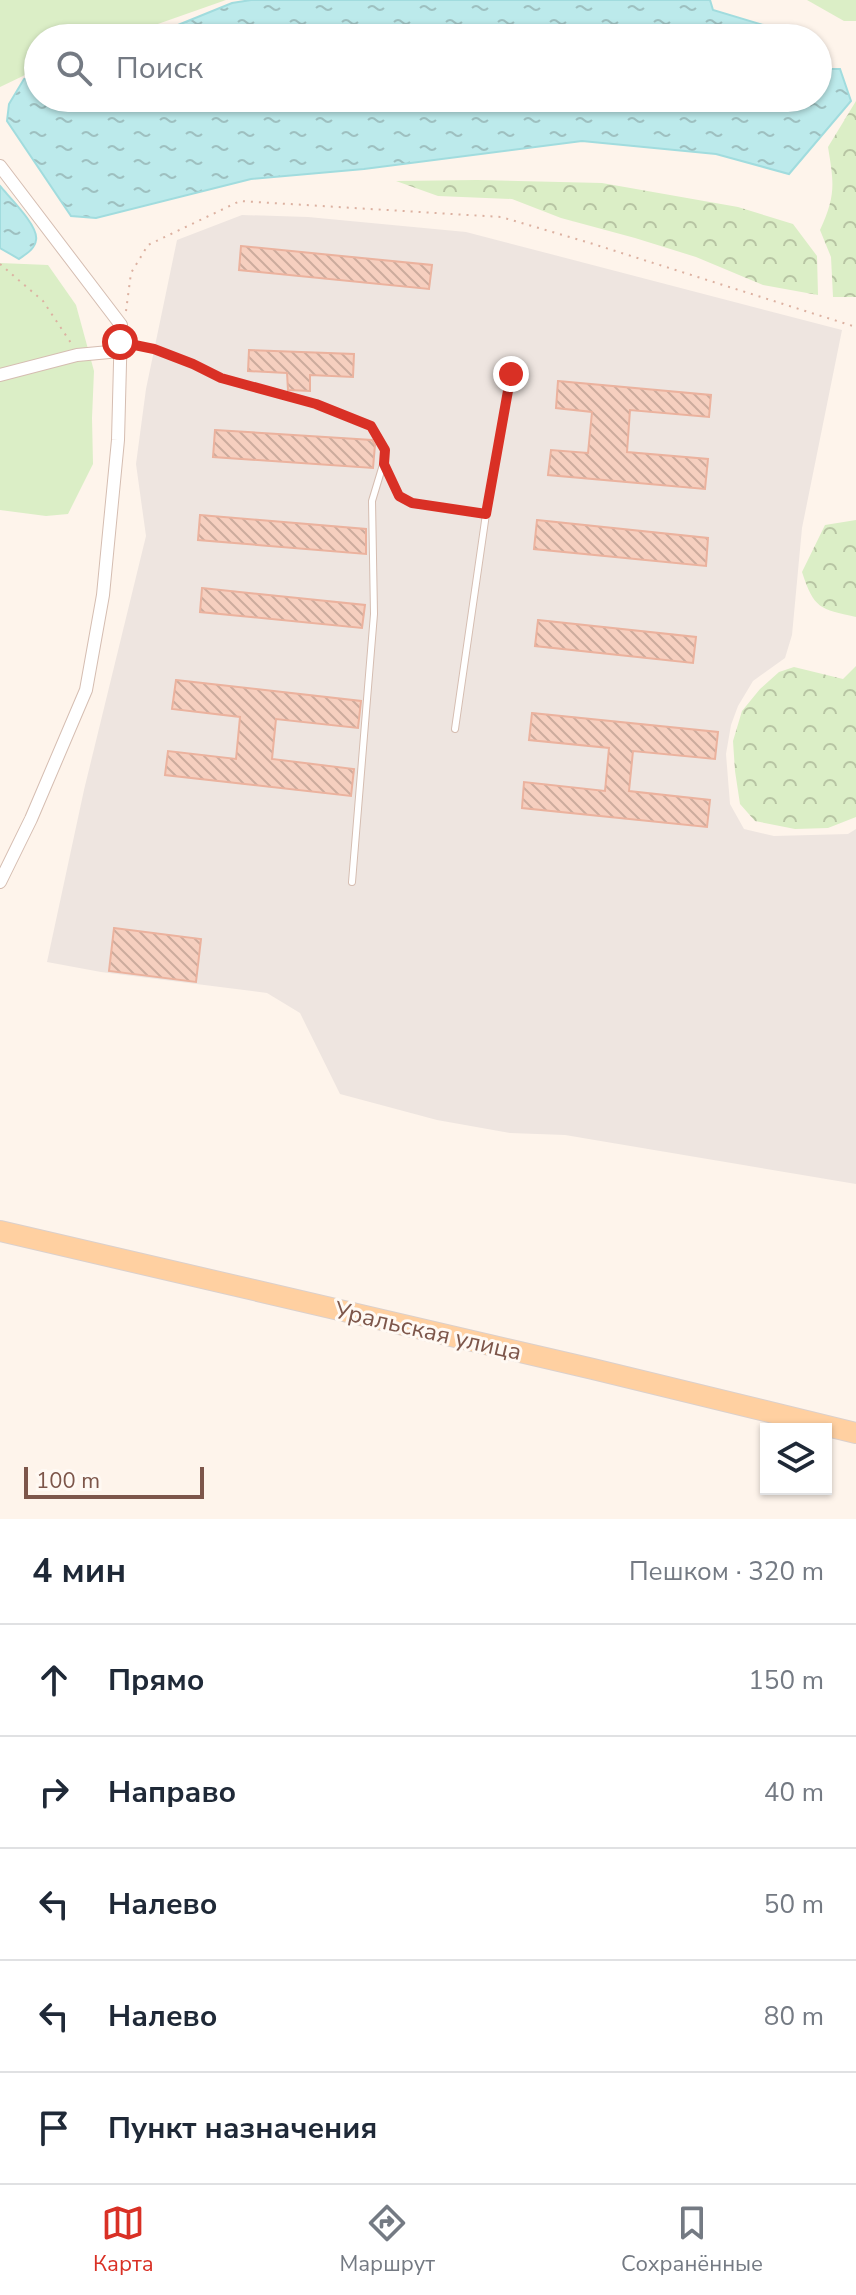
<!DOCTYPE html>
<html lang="ru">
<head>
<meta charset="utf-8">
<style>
  body { margin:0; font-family:"Nunito Sans",sans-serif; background:#f2f2f3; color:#1f2937 }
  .controls { position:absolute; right:24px; bottom:24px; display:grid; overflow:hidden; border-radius:0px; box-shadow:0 2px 6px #0004 }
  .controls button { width:72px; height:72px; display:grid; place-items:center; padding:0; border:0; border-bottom:2px solid #e0e1e3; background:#fff; color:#1f2937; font:40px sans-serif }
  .scale { position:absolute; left:24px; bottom:20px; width:180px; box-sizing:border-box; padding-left:8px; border:4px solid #7d564a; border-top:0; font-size:22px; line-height:28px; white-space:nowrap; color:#7d564a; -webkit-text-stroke:6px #fff9f3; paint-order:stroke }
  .stop { position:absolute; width:24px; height:24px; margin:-18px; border:6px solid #d93025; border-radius:50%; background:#fff }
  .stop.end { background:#d93025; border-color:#fff; box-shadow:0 2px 8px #0008 }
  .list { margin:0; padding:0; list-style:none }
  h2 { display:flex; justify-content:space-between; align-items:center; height:104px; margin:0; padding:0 32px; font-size:34px }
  h2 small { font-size:26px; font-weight:400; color:#747a83 }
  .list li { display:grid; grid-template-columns:52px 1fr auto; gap:24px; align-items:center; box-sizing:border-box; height:112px; padding:0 32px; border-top:2px solid #e0e1e3 }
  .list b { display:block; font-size:30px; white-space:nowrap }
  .list em { font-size:26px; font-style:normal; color:#747a83 }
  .icon { flex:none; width:44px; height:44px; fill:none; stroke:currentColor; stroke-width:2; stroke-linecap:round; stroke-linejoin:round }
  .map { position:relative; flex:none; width:856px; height:1519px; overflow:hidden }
  .search { position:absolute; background:#fff; box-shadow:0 2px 6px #0004; left:24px; right:24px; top:24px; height:88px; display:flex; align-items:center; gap:20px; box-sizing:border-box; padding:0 28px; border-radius:44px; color:#747a83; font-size:30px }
  .sheet { height:664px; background:#fff }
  nav { display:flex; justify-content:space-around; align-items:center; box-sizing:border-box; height:112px; border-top:2px solid #e0e1e3; background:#fff; font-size:22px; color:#747a83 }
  nav a { display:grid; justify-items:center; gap:4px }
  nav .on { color:#d93025 }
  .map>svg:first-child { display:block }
</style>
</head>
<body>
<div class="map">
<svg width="856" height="1519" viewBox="0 0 856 1519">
  <defs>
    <pattern id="forest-crowns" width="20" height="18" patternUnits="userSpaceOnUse" patternTransform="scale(2)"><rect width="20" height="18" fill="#dbeec6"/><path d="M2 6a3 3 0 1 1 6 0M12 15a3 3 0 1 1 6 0" fill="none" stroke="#b7c4a3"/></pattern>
    <pattern id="water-ripples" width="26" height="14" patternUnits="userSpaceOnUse" patternTransform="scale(2)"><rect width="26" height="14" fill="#bceaeb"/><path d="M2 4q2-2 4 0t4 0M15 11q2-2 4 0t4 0" fill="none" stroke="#9ec0c0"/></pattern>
    <pattern id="building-back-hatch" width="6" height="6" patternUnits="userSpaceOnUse" patternTransform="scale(2)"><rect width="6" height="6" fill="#f6cfbf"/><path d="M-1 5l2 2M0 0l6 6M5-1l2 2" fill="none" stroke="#ccab9d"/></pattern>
  </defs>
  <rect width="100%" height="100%" fill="#fef4eb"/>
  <polygon fill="#eee5e0" points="242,215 308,217 466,232 842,330 802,528 792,635 785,658 753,681 738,706 731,725 726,754 730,804 744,829 774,836 848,834 856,829 856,1184 565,1135 510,1133 437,1120 340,1094 300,1013 267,993 101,972 47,962 84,790 146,536 136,464 146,389 177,240"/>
  <g fill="url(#forest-crowns)">
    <path d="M856,101V297H833L831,257L820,230C836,195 834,184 828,147Z"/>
    <polygon points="477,180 602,183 738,207 793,224 817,256 818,295 763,285 696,257 635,238 561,218 512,199 438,196 396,181"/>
    <path d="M856,520V617C820,609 814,609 802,572L825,525Z"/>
    <polygon points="856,666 856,817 828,828 795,829 755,821 740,804 735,771 733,741 742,711 760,689 779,672 794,667 843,679"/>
  </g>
  <g fill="#dbeec6">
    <polygon points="0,0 226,0 118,38 38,38 38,65 23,76 0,87"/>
    <polygon points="807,0 856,0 856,21 844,21"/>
    <polygon points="0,263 48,265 76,305 94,371 92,418 93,464 68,514 46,516 0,510"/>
  </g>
  <g fill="url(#water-ripples)" stroke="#a1dcde" stroke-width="2">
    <polygon points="251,0 710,0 713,10 770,27 780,38 146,38 232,3"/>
    <polygon points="818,69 840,69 851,101 789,174 716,154 582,141 364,169 251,179 96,218 71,216 7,121 9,104 24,79 38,75 38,98 818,98"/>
    <path d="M0,186C9,197 39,226 36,240C35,249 26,254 19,259L0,248Z"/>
  </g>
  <g fill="url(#building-back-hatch)" stroke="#ebb29e" stroke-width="2">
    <polygon points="241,246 432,265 429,289 239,270"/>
    <polygon points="249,350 354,354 353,377 310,375 310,391 288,390 287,373 248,371"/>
    <polygon points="558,381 711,395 709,417 630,410 627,452 708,459 705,489 548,475 551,450 588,453 592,412 556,408"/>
    <polygon points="215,430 372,440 375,445 373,468 213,457"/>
    <polygon points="200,515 366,529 366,554 198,540"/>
    <polygon points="537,520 708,538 706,566 534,549"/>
    <polygon points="202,588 365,605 362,628 200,612"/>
    <polygon points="538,620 696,637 693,663 535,646"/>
    <polygon points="176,680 361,701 358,728 276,719 272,759 354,769 351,796 165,775 168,751 236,759 240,717 172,709"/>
    <polygon points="532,713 718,732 715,759 633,751 629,791 710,800 707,827 522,808 524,782 605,791 609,748 529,740"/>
    <polygon points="114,928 201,939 196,982 109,971"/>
  </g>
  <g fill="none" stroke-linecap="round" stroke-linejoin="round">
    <defs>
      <g id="service">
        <polyline points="121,342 154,349 193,364 221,378 316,404 371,426 385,450 385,458 372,501 374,614 352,882"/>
        <polyline points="384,464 399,496 412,503 486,514"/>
        <polyline points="455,729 486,514 511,374"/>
      </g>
      <g id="minor">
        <polyline points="0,166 121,325 118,440 103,595 86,690 31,819 0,882"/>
        <polyline points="0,375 77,355 120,351"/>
      </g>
      <polyline id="primary" points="0,1231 593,1369 856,1433"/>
    </defs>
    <use href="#service" stroke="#d5bdb1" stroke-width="8"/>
    <use href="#minor" stroke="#d5bdb1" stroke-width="14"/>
    <use href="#primary" stroke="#dbd0cc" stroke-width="22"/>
    <g stroke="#dcb1a1" stroke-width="2" stroke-dasharray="2 6" stroke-linecap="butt">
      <polyline points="0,264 43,301 71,343"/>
      <polyline points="126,311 131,273 148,245 240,201 501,217 590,243 856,327"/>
    </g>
    <use href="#service" stroke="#fff" stroke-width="6"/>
    <use href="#minor" stroke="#fff" stroke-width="12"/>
    <use href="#primary" stroke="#ffd0a1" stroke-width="20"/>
  </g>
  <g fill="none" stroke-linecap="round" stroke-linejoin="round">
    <polyline stroke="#d93025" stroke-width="10" points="120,342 154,349 193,364 221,378 316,404 371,426 385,450 384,464 399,496 412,503 486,514 511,374"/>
  </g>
  <g text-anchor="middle" stroke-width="6" stroke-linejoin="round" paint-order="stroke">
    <g font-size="24" fill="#7d564a" stroke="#fff9f3">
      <text transform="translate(428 1331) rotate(13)" y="8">Уральская улица</text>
    </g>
  </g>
</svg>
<div class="controls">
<button><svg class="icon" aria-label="layers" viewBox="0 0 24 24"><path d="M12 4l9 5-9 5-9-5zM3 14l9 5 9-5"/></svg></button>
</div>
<div class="scale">100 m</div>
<div class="stop" style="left:120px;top:342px"></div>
<div class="stop end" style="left:511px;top:374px"></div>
<div class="search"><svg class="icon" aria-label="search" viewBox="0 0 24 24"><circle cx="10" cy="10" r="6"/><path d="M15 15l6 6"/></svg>Поиск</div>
</div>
<section class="sheet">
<h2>4 мин<small>Пешком · 320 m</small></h2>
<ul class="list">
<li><svg class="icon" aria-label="ahead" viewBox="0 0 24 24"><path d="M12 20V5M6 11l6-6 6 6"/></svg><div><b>Прямо</b></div><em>150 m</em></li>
<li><svg class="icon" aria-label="right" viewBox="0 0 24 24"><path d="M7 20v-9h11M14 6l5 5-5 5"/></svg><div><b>Направо</b></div><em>40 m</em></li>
<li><svg class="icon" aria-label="left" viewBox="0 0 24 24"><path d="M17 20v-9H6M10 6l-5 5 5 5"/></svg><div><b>Налево</b></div><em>50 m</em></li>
<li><svg class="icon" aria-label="left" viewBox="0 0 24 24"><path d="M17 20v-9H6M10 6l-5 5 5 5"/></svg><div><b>Налево</b></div><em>80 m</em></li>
<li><svg class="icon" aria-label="arrive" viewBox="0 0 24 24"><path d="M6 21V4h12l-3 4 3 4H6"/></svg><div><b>Пункт назначения</b></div></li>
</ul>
</section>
<nav>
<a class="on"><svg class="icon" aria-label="map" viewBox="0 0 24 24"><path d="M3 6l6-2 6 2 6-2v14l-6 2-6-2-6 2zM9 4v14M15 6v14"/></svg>Карта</a>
<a><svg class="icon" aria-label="directions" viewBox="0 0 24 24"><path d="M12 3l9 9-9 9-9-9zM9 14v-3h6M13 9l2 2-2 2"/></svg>Маршрут</a>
<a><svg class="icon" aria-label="saved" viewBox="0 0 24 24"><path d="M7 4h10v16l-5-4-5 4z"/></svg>Сохранённые</a>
</nav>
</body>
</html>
